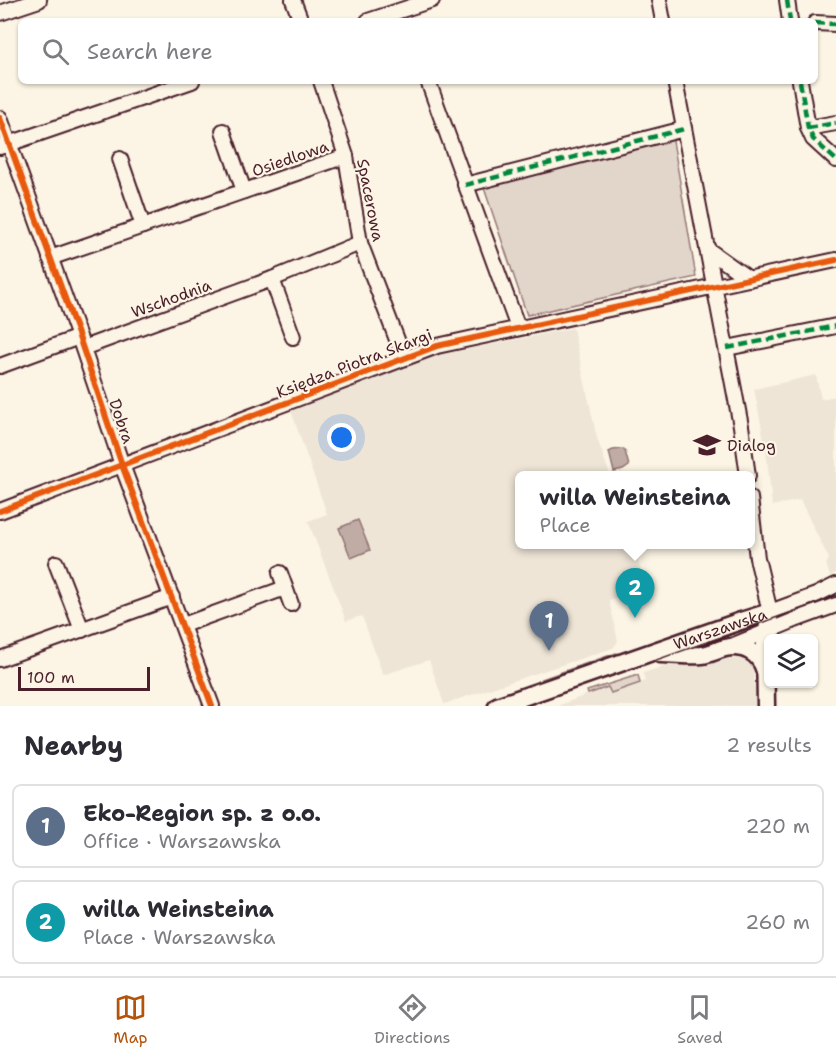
<!DOCTYPE html>
<html lang="en">
<head>
<meta charset="utf-8">
<style>
  body { margin:0; font-family:"Shantell Sans",sans-serif; background:#f2f2f3; color:#2b2b33 }
  .controls { position:absolute; right:18px; bottom:18px; display:grid; overflow:hidden; border-radius:9px; box-shadow:0 2px 4px #0004 }
  .controls button { width:54px; height:54px; display:grid; place-items:center; padding:0; border:0; border-bottom:2px solid #e1e1e2; background:#fff; color:#2b2b33; font:30px sans-serif }
  .scale { position:absolute; left:18px; bottom:15px; width:132px; box-sizing:border-box; padding-left:6px; border:3px solid #4a1f2b; border-top:0; font-size:16px; line-height:21px; white-space:nowrap; color:#4a1f2b; -webkit-text-stroke:4px #fcf5e5; paint-order:stroke }
  .you { position:absolute; left:342px; top:438px; width:21px; height:21px; margin:-15px; border:4px solid #fff; border-radius:50%; background:#1a73e8; box-shadow:0 0 0 9px #1a73e833 }
  .badge { display:grid; place-items:center; width:39px; height:39px; border-radius:50%; background:#b45309; color:#fff; font-size:20px; font-weight:700 }
  .pin { position:absolute; translate:-50% -50px; filter:drop-shadow(0 2px 3px #0008) }
  .pin::after { content:''; position:absolute; top:32px; width:21px; height:18px; background:inherit; clip-path:polygon(0 0,100% 0,50% 100%) }
  .popup { position:absolute; left:515px; top:471px; width:240px; height:78px; box-sizing:border-box; display:grid; place-content:center; border-radius:9px; background:#fff; filter:drop-shadow(0 2px 4px #0005); font-size:20px; white-space:nowrap; color:#7c7c81 }
  .popup b { font-size:22px; color:#2b2b33 }
  .popup::after { content:''; position:absolute; left:50%; top:100%; margin-left:-12px; border:12px solid transparent; border-top-color:#fff }
  .list { margin:0; padding:0; list-style:none }
  h2 { display:flex; justify-content:space-between; align-items:center; height:78px; margin:0; padding:0 24px; font-size:26px }
  h2 small { font-size:20px; font-weight:400; color:#7c7c81 }
  .list li { display:grid; grid-template-columns:39px 1fr auto; gap:18px; align-items:center; box-sizing:border-box; height:84px; margin:0 12px 12px; padding:0 12px; border:2px solid #e1e1e2; border-radius:9px }
  .list b { display:block; font-size:22px; white-space:nowrap }
  .list p { margin:0; font-size:20px; white-space:nowrap; color:#7c7c81 }
  .list em { font-size:20px; font-style:normal; color:#7c7c81 }
  .icon { flex:none; width:33px; height:33px; fill:none; stroke:currentColor; stroke-width:2; stroke-linecap:round; stroke-linejoin:round }
  .map { position:relative; flex:none; width:836px; height:706px; overflow:hidden }
  .search { position:absolute; background:#fff; box-shadow:0 2px 4px #0004; left:18px; right:18px; top:18px; height:66px; display:flex; align-items:center; gap:15px; box-sizing:border-box; padding:0 21px; border-radius:9px; color:#7c7c81; font-size:22px }
  .sheet { height:270px; background:#fff }
  nav { display:flex; justify-content:space-around; align-items:center; box-sizing:border-box; height:84px; border-top:2px solid #e1e1e2; background:#fff; font-size:16px; color:#7c7c81 }
  nav a { display:grid; justify-items:center; gap:3px }
  nav .on { color:#b45309 }
  .map>svg:first-child { display:block }
</style>
</head>
<body>
<div class="map">
<svg width="836" height="706" viewBox="0 0 836 706">
  <rect width="100%" height="100%" fill="#fcf5e5"/>
  <filter id="ink" filterUnits="userSpaceOnUse"><feTurbulence type="fractalNoise" baseFrequency=".0167" numOctaves="2"/><feDisplacementMap in="SourceGraphic" scale="12" xChannelSelector="R" yChannelSelector="G"/><feConvolveMatrix kernelMatrix="1 2 1 2 8 2 1 2 1" color-interpolation-filters="sRGB"/></filter>
  <g filter="url(#ink)">
    <g fill="#eee5d7">
      <polygon points="573,328 597,438 610,475 520,476 520,544 633,545 646,587 609,600 618,641 613,648 444,704 429,660 383,675 362,616 346,621 308,521 327,514 291,411 438,355"/>
      <polygon points="816,375 821,399 836,396 836,573 830,576 826,564 829,559 800,500 772,506 766,450 754,389"/>
      <polygon points="729,657 731,659 745,658 753,662 756,706 557,706 609,686 612,693 640,683 645,681 643,673 680,661 694,661"/>
    </g>
    <g fill="#e2d5ca" stroke="#967a7a" stroke-width="1.5">
      <polygon points="672,135 696,277 527,315 483,185"/>
      <polygon points="616,653 616,657 544,682 542,679"/>
      <polygon points="638,675 640,683 611,693 608,687 588,694 587,691"/>
    </g>
    <g fill="#c0aca5" stroke="#917474" stroke-width="1.5">
      <polygon points="622,449 625,451 629,466 623,470 614,472 609,452 613,450"/>
      <polygon points="358,520 370,550 351,558 339,528"/>
    </g>
    <g fill="none" stroke-linecap="round" stroke-linejoin="round">
      <defs>
        <g id="minor">
          <polyline points="293,0 301,21"/>
          <polyline points="659,0 663,21"/>
          <polyline points="787,0 790,21"/>
          <polyline points="0,13 39,0"/>
          <polyline points="368,21 432,0"/>
          <polyline points="815,23 836,24"/>
          <polyline points="321,81 346,156 360,243 404,358"/>
          <polyline points="428,81 518,328"/>
          <polyline points="675,81 741,426 748,476"/>
          <polyline points="800,81 808,128 813,139 836,160"/>
          <polyline points="0,118 79,337 122,465 212,706"/>
          <polyline points="808,128 836,123"/>
          <polyline points="223,131 244,191"/>
          <polyline points="0,147 192,81"/>
          <polyline points="120,159 143,226"/>
          <polyline points="465,185 684,129"/>
          <polyline points="707,249 749,279"/>
          <polyline points="50,258 346,156"/>
          <polyline points="272,279 293,337"/>
          <polyline points="83,348 272,279 360,243"/>
          <polyline points="727,348 836,326"/>
          <polyline points="0,366 79,337"/>
          <polyline points="750,498 757,558 770,612 816,595 836,585"/>
          <polyline points="0,511 437,346 836,260"/>
          <polyline points="56,563 82,630"/>
          <polyline points="280,573 291,604"/>
          <polyline points="183,625 285,588"/>
          <polyline points="729,647 795,620 836,605"/>
          <polyline points="0,659 172,597"/>
        </g>
        <g id="major">
          <path d="M660,654C674,654 689,656 702,655C710,654 717,650 725,648C744,644 760,653 765,671"/>
          <path id="s1" d="M497,706L741,621L770,612L765,644L766,706"/>
        </g>
      </defs>
      <use href="#minor" stroke="#4a1f2b" stroke-width="18"/>
      <use href="#major" stroke="#4a1f2b" stroke-width="21"/>
      <use href="#minor" stroke="#fcf5e5" stroke-width="14"/>
      <use href="#major" stroke="#fcf5e5" stroke-width="16"/>
      <polyline stroke="#4a1f2b" stroke-width="1.5" points="526,706 812,605 836,595"/>
      <g stroke="#00873e" stroke-width="4.5" stroke-dasharray="9 4.5" stroke-linecap="butt">
        <polyline points="787,0 790,21"/>
        <polyline points="815,23 836,24"/>
        <polyline points="800,81 808,128 813,139 836,160"/>
        <polyline points="808,128 836,123"/>
        <polyline points="465,185 684,129"/>
        <polyline points="727,348 836,326"/>
      </g>
      <defs>
        <g id="cycleway">
          <polyline points="0,118 79,337 122,465 212,706"/>
          <polyline points="0,511 437,346 836,260"/>
        </g>
      </defs>
      <use href="#cycleway" stroke="#fcf5e5" stroke-width="10"/>
      <use href="#cycleway" stroke="#e8590c" stroke-width="6"/>
    </g>
  </g>
  <defs>
    <symbol id="school-bare" viewBox="-9 -9 18 18"><path d="M0-5L7-2L0 1L-7-2ZM-4 1L0 2.5L4 1V4Q0 6-4 4Z" fill="#4a1f2b" stroke="#fcf5e5" stroke-width="2.5" paint-order="stroke"/></symbol>
  </defs>
  <g fill-rule="evenodd">
    <use href="#school-bare" x="688" y="426" width="38" height="38"/>
  </g>
  <g text-anchor="middle" stroke-width="4.5" stroke-linejoin="round" paint-order="stroke">
    <g font-size="16" fill="#4a1f2b" stroke="#fcf5e5">
      <text transform="translate(290 158) rotate(-19)" y="6">Osiedlowa</text>
      <text transform="translate(371 200) rotate(79)" y="6">Spacerowa</text>
      <text transform="translate(171 298) rotate(-20)" y="6">Wschodnia</text>
      <text transform="translate(354 363) rotate(-21)" y="6">Księdza Piotra Skargi</text>
      <text transform="translate(122 421) rotate(71)" y="6">Dobra</text>
      <text dy="6" stroke="none"><textPath href="#s1" startOffset="236">Warszawska</textPath></text>
    </g>
    <g font-size="16" fill="#4a1f2b" stroke="#fcf5e5" text-anchor="start">
      <text x="727" y="451">Dialog</text>
    </g>
  </g>
</svg>
<div class="controls">
<button><svg class="icon" aria-label="layers" viewBox="0 0 24 24"><path d="M12 4l9 5-9 5-9-5zM3 14l9 5 9-5"/></svg></button>
</div>
<div class="scale">100 m</div>
<div class="you"></div>
<div class="pin badge" style="left:549px;top:651px;background:#5c6f8a">1</div>
<div class="pin badge" style="left:635px;top:618px;background:#0f9aa8">2</div>
<div class="popup"><b>willa Weinsteina</b>Place</div>
<div class="search"><svg class="icon" aria-label="search" viewBox="0 0 24 24"><circle cx="10" cy="10" r="6"/><path d="M15 15l6 6"/></svg>Search here</div>
</div>
<section class="sheet">
<h2>Nearby<small>2 results</small></h2>
<ul class="list">
<li><span class="badge" style="background:#5c6f8a">1</span><div><b>Eko-Region sp. z o.o.</b><p>Office · Warszawska</p></div><em>220 m</em></li>
<li><span class="badge" style="background:#0f9aa8">2</span><div><b>willa Weinsteina</b><p>Place · Warszawska</p></div><em>260 m</em></li>
</ul>
</section>
<nav>
<a class="on"><svg class="icon" aria-label="map" viewBox="0 0 24 24"><path d="M3 6l6-2 6 2 6-2v14l-6 2-6-2-6 2zM9 4v14M15 6v14"/></svg>Map</a>
<a><svg class="icon" aria-label="directions" viewBox="0 0 24 24"><path d="M12 3l9 9-9 9-9-9zM9 14v-3h6M13 9l2 2-2 2"/></svg>Directions</a>
<a><svg class="icon" aria-label="saved" viewBox="0 0 24 24"><path d="M7 4h10v16l-5-4-5 4z"/></svg>Saved</a>
</nav>
</body>
</html>
